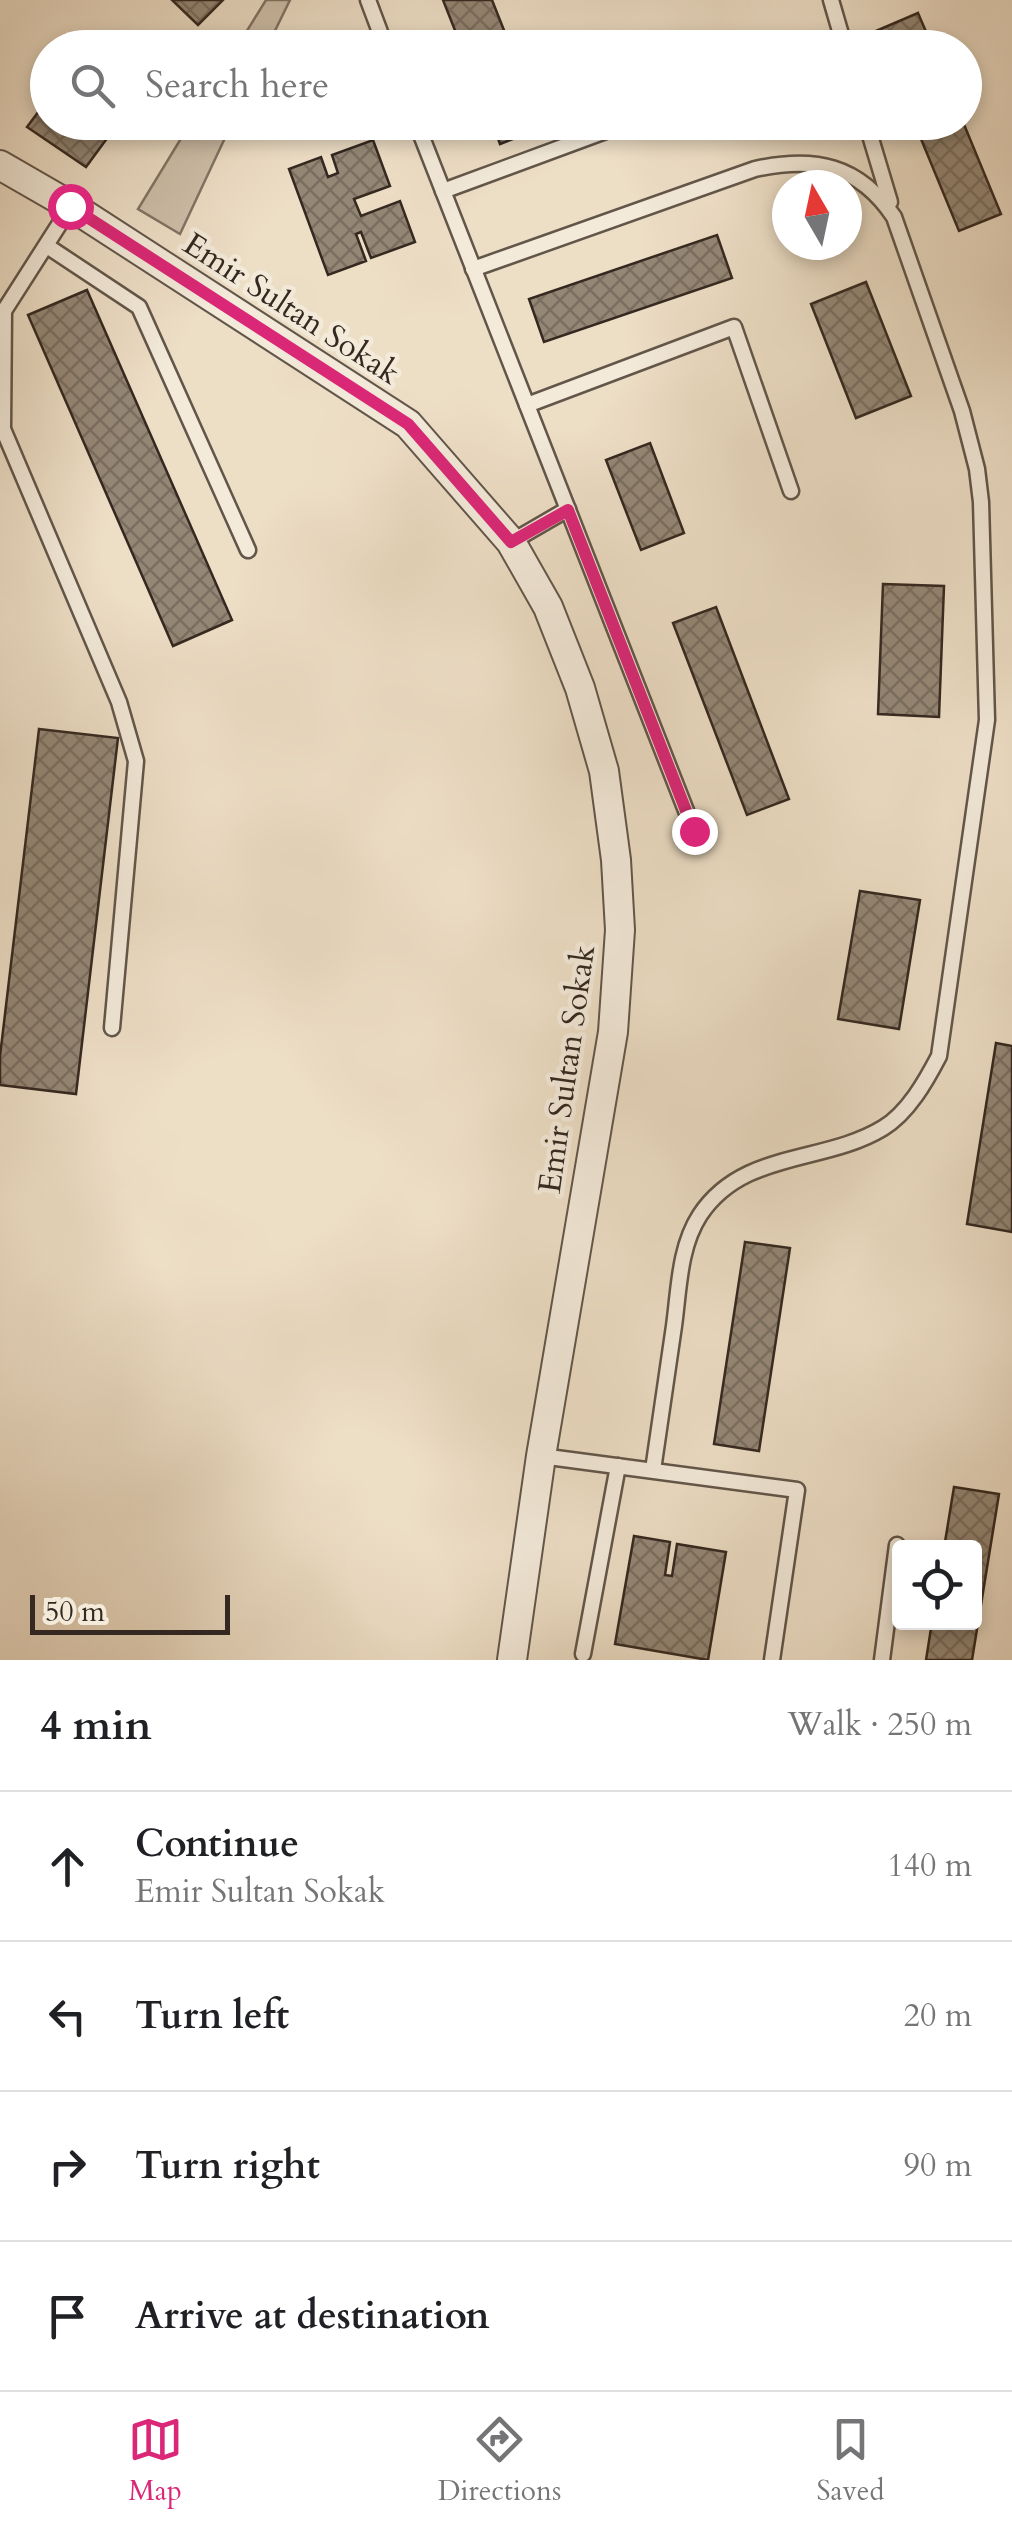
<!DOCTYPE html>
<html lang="en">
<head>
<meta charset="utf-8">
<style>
  body { margin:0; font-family:Cardo,serif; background:#f2f2f2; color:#202124 }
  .controls { position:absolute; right:30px; bottom:30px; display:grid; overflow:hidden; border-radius:10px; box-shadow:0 5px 15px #0003 }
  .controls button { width:90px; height:90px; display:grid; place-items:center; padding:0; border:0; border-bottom:2px solid #e0e0e0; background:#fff; color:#202124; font:50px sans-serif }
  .compass { position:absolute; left:772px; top:170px; width:90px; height:90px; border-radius:50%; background:#fff; box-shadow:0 5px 15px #0003; rotate:351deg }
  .scale { position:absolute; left:30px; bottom:25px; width:200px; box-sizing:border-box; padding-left:10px; border:5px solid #342820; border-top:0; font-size:28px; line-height:35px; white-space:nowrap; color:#342820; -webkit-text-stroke:8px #f3eada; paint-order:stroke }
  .stop { position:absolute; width:30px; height:30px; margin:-22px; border:8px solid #db2777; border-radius:50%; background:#fff }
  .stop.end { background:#db2777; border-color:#fff; box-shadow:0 2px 10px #0008 }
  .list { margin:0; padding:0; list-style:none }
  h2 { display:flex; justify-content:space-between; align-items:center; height:130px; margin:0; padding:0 40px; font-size:42px }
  h2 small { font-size:32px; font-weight:400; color:#757577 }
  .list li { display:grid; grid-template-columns:65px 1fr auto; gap:30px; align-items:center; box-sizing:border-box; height:150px; padding:0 40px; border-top:2px solid #e0e0e0 }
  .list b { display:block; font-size:38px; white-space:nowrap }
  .list p { margin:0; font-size:32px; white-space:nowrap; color:#757577 }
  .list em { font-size:32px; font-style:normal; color:#757577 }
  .icon { flex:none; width:55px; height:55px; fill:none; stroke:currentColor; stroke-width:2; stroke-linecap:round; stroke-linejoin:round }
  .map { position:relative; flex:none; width:1012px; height:1660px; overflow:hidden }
  .search { position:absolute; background:#fff; box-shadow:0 5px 15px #0003; left:30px; right:30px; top:30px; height:110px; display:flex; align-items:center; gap:25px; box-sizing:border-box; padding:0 35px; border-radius:55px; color:#757577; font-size:38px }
  .sheet { height:730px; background:#fff }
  nav { display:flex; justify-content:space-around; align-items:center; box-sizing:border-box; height:140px; border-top:2px solid #e0e0e0; background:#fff; font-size:28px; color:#757577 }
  nav a { display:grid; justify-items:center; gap:5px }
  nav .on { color:#db2777 }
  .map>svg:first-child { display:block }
</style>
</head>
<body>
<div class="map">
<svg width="1012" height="1660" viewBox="0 0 1012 1660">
  <defs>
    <pattern id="building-cross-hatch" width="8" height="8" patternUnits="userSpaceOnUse" patternTransform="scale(2.5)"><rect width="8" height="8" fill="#948776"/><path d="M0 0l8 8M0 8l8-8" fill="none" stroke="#7a6e60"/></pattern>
  </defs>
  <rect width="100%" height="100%" fill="#eddec6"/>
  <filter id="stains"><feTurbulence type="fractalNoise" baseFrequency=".002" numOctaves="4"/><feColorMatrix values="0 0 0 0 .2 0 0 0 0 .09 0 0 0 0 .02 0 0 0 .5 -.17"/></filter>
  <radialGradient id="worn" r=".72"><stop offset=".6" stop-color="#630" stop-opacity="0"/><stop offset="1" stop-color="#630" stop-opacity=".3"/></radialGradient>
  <g fill="#cebfaa" stroke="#817465" stroke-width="2.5">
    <polygon points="266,0 290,0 267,47 237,47"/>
    <polygon points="191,122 232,123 180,234 138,209"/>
  </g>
  <g fill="url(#building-cross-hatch)" stroke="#342820" stroke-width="2.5">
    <polygon points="172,0 223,0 198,25"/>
    <polygon points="443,0 492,0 511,48 462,48"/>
    <polygon points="918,13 933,48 883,48 876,31"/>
    <polygon points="48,99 48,122 119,122 86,167 27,127"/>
    <polygon points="492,122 541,122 543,127 500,144"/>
    <polygon points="914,122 963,122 1001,214 959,231"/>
    <polygon points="373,140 390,186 354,199 361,216 400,201 415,242 371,258 361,232 356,234 366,261 328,275 289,169 321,157 328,177 338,173 332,155"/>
    <polygon points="717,235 732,278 544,342 529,299"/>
    <polygon points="866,282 911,396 856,418 811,304"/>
    <polygon points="87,290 232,620 173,646 28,315"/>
    <polygon points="650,443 684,533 641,550 606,460"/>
    <polygon points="883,584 944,586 939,717 878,714"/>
    <polygon points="716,607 789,799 747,815 673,623"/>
    <polygon points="39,729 118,738 76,1094 0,1085 0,1056"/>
    <polygon points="860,891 920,900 899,1029 838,1019"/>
    <polygon points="996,1043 1012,1046 1012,1232 967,1224"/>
    <polygon points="745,1242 790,1248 759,1451 714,1444"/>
    <polygon points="954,1487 999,1494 972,1660 926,1660 932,1622 974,1622 974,1548 944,1548"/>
    <polygon points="634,1536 670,1542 665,1575 672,1576 677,1544 726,1552 708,1660 615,1644"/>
  </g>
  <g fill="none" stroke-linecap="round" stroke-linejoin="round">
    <defs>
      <g id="service">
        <polyline points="368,0 386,48"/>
        <polyline points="831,0 845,48"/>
        <polyline points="416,122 694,831"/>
        <polyline points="866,122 890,202"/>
        <polyline points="443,191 630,122"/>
        <polyline points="71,206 4,311 3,429 119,702 136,761 112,1028"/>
        <polyline points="47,246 139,307 248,550"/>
        <path d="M473,269L755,169C815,156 859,165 894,217L962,411L977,469L981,502L987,720L939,1056C926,1081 908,1113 883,1128C824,1164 743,1150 700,1215C679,1247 679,1290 674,1326C667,1374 660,1422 653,1470"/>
        <polyline points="527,405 734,327 791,491"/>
        <polyline points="511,542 568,509"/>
        <polyline points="541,1456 797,1490 772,1660"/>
        <polyline points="583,1654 618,1466"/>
        <polyline points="882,1660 897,1545"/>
      </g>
      <polyline id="minor" points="0,165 71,206 408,424 511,542 548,607 580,688 604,771 616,860 620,930 613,1032 541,1456 512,1660"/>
    </defs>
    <use href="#service" stroke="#62564a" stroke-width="19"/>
    <use href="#minor" stroke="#62564a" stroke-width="32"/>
    <use href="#service" stroke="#f3eada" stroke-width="14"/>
    <use href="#minor" stroke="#f3eada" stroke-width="28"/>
  </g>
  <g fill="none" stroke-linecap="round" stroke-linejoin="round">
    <polyline stroke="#db2777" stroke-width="12" points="70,206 408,424 511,542 568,510 694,831"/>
  </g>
  <g text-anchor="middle" stroke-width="9" stroke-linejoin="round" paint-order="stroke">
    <g font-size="32" fill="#342820" stroke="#f3eada">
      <text transform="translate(292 308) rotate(33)" y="11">Emir Sultan Sokak</text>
      <text transform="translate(566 1069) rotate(-82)" y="11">Emir Sultan Sokak</text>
    </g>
  </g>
  <rect width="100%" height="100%" filter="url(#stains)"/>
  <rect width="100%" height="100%" fill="url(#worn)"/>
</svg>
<div class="controls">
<button><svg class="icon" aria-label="locate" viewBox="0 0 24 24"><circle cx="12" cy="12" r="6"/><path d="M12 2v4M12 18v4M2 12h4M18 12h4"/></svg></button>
</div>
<svg class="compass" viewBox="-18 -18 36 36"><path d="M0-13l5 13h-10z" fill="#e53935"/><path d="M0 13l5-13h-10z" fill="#757577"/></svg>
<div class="scale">50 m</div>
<div class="stop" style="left:70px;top:206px"></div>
<div class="stop end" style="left:694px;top:831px"></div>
<div class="search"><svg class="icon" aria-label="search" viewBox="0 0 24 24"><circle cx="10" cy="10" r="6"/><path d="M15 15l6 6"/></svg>Search here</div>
</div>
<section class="sheet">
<h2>4 min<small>Walk · 250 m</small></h2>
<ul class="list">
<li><svg class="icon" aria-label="ahead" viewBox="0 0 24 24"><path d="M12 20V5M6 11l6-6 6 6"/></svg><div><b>Continue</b><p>Emir Sultan Sokak</p></div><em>140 m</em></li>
<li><svg class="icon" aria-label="left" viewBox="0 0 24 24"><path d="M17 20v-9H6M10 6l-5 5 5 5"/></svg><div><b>Turn left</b></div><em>20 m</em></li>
<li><svg class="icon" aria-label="right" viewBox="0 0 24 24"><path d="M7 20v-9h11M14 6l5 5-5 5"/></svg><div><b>Turn right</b></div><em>90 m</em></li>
<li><svg class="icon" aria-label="arrive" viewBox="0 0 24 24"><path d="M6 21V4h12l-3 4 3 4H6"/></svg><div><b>Arrive at destination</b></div></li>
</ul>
</section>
<nav>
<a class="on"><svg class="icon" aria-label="map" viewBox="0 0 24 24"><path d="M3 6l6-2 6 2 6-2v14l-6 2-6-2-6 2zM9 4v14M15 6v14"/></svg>Map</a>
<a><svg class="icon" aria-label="directions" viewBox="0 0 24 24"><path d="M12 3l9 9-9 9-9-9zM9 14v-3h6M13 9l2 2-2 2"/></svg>Directions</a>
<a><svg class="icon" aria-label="saved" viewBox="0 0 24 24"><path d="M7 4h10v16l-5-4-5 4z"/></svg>Saved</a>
</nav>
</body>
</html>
